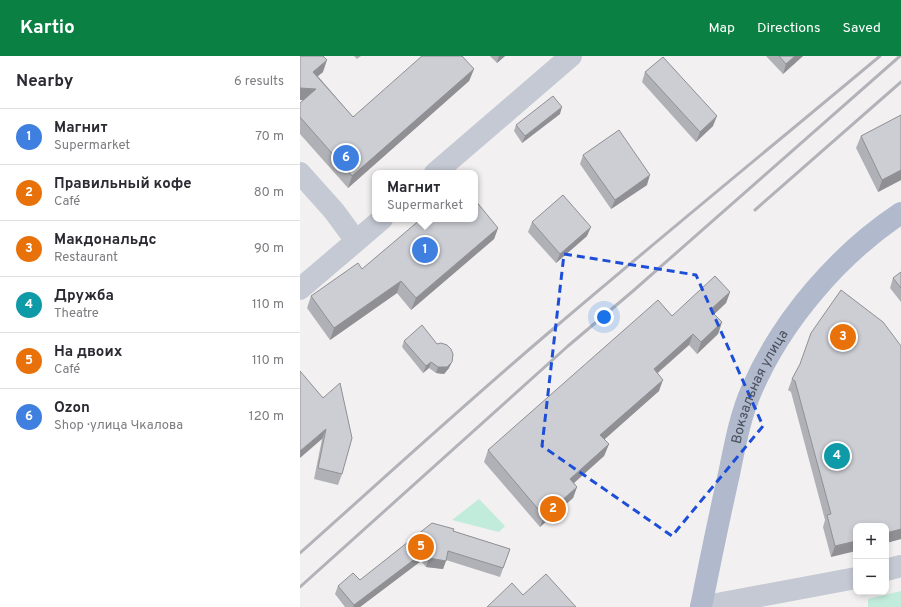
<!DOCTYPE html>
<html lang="en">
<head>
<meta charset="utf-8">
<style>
  body { margin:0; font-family:Overpass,sans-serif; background:#f7f7f7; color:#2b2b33 }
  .controls { position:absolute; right:12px; bottom:12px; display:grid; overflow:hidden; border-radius:8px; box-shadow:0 2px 6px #0003 }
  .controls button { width:36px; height:36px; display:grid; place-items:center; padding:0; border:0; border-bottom:1px solid #e1e1e2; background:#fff; color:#2b2b33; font:20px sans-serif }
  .you { position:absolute; left:304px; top:261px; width:14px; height:14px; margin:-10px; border:3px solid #fff; border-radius:50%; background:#1a73e8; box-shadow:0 0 0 6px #1a73e833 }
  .badge { display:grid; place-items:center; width:26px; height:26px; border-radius:50%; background:#0b8043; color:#fff; font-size:13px; font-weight:700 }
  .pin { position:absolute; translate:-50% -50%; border:2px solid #fff; box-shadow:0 1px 4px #0006 }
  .popup { position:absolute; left:72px; top:114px; width:106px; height:52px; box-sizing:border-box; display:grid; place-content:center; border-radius:8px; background:#fff; filter:drop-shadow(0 1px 3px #0005); font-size:13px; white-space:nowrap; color:#7c7c81 }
  .popup b { font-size:15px; color:#2b2b33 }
  .popup::after { content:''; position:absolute; left:50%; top:100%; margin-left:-8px; border:8px solid transparent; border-top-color:#fff }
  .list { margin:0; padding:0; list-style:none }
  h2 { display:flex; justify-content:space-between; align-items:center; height:52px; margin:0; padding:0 16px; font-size:17px }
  h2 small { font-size:13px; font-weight:400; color:#7c7c81 }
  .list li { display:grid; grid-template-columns:26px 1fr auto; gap:12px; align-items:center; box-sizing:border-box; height:56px; padding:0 16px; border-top:1px solid #e1e1e2 }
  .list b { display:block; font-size:15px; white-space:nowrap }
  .list p { margin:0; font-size:13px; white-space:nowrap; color:#7c7c81 }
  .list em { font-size:13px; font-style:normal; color:#7c7c81 }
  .map { position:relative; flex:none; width:601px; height:551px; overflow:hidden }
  header { display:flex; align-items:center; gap:24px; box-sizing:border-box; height:56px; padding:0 20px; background:#0b8043; color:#fff }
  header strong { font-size:19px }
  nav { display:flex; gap:22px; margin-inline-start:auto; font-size:14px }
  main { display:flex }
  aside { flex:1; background:#fff }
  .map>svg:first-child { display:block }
</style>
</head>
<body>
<header>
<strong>Kartio</strong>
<nav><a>Map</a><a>Directions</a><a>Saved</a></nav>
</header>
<main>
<aside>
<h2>Nearby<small>6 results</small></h2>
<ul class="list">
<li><span class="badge" style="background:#3f7fe0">1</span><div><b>Магнит</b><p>Supermarket</p></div><em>70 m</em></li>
<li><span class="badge" style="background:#e8710a">2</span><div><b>Правильный кофе</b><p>Café</p></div><em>80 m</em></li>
<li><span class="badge" style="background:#e8710a">3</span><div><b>Макдональдс</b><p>Restaurant</p></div><em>90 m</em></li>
<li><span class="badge" style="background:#0f9aa8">4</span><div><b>Дружба</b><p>Theatre</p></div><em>110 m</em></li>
<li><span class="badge" style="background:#e8710a">5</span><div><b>На двоих</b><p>Café</p></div><em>110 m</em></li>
<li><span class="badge" style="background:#3f7fe0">6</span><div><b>Ozon</b><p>Shop · улица Чкалова</p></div><em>120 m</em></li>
</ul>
</aside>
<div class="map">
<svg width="601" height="551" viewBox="0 0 601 551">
  <rect width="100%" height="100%" fill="#f2f0f0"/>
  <g fill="#c1ecdc">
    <polygon points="179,443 205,470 199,476 152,464"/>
    <polygon points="601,535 601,551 568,551 568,543"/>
  </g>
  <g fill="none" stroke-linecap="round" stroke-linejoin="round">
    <g stroke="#c4c9d3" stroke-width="22">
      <polyline points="0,117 34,155 56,185"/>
      <polyline points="135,117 271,0"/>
      <polyline points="0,233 82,163"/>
      <polyline points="586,514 601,510"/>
      <polyline points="401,551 556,522"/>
    </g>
    <path stroke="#b1b9cc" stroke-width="22" id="s1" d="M401,551C410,506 419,462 429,418C435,389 440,360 452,333C482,264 539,198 601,157"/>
    <g stroke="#b2b3b9" stroke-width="3">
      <polyline points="455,154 601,26"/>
      <path d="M0,497C84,422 167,346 253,273C361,181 471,91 580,0"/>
      <polyline points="0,531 268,290 333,235 600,0"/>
    </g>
  </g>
  <g fill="#b0b1b6">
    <polygon points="0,0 23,16 18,20 53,61 174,13 169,25 48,132 0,78 0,47 3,44 0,44"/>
    <polygon points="54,0 61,0 57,3"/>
    <polygon points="190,0 205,0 197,7"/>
    <polygon points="466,0 503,0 483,18"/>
    <polygon points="345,16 413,70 396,86 342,26"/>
    <polygon points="260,58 222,87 214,75 216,69"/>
    <polygon points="601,59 601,124 578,136 556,92 561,80"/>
    <polygon points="283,99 347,129 311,153 280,108"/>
    <polygon points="232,166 287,180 256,207 228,176"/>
    <polygon points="198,172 194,183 111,254 97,237 30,284 7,252 11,240 62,213"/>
    <polygon points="601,216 601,246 590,232 593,222"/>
    <polygon points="430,236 426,247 414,258 422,266 418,278 397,298 389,289 358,317 359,335 304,383 309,388 304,400 274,427 277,431 273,442 240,471 184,406 188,394 372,260"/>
    <polygon points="104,285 149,312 144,318 136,317 129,312 123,317 102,291"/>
    <polygon points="601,290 601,483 586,487 586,470 531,501 523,471 525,464 491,336 488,334 492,323"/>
    <polygon points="23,342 42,418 38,429 14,423 22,383"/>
    <polygon points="153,475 210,493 200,521 146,504 143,513 126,511 121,505 60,551 45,551 35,538 38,530 60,524"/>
  </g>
  <g fill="#909094">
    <polygon points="199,0 205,0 197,7"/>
    <polygon points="495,0 503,0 483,18 486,8"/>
    <polygon points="27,4 23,16 9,27 13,16"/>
    <polygon points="174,13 169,25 48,132 52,120"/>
    <polygon points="0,32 16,33 12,44 0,44"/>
    <polygon points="262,51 260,58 222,87 225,80"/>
    <polygon points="417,60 413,70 396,86 400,76"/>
    <polygon points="601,114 601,124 578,136 582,124"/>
    <polygon points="350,119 347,129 311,153 315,144"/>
    <polygon points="291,171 287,180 256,207 260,198"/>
    <polygon points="198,172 194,183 111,254 116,242"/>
    <polygon points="101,225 97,237 30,284 34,272"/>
    <polygon points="430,236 426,247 406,266 410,254"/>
    <polygon points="422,266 418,278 397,298 401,286"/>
    <polygon points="393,278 389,289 349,324 354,313"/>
    <polygon points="131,306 129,312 123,317 126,310"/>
    <polygon points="152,306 149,312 144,318 136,317 138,311"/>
    <polygon points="363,324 359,335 296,391 300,379"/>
    <polygon points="26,373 22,383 0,402 0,395"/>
    <polygon points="309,388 304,400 266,434 270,423"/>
    <polygon points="277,431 273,442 240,471 244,460"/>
    <polygon points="601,473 601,483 586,487 586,477"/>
    <polygon points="556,485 556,495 531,501 535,490"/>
    <polygon points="124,496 121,505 60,551 53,551 54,549"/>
    <polygon points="129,502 146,505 143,513 126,511"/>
  </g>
  <g fill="#cdced4" stroke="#909094">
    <polygon points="0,0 23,0 27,4 13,16 53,61 122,0 162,0 174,13 52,120 0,61 0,47 16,33 0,32"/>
    <polygon points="479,0 495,0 486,8"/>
    <polygon points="363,1 417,60 400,76 345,16"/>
    <polygon points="253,40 262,51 225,80 216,69"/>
    <polygon points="601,59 601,114 582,124 561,80"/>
    <polygon points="319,74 350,119 315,144 283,99"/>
    <polygon points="263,139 291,171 260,198 232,166"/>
    <polygon points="175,144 198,172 116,242 101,225 34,272 11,240 58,207 62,213 121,163 175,163"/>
    <polygon points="601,216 601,232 593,222"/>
    <polygon points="415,220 430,236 410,254 422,266 401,286 393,278 354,313 363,324 300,379 309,388 270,423 277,431 244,460 188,394 358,244 372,260"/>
    <polygon points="541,234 583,266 601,290 601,473 586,477 586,470 556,470 556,485 535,490 527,459 531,458 495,325 492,323 500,308 511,277"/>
    <polygon points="122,269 137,288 141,287 147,289 151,293 153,298 152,306 147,311 138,311 131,306 126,310 104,285"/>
    <polygon points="0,315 23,342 40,327 52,382 42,418 18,412 26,373 0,395"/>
    <polygon points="132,467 154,473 153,475 210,493 203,512 148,495 146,505 129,502 124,496 54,549 38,530 53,517 60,524"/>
    <polygon points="246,518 276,551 187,551 212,527 223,539"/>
  </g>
  <path fill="none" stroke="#1d4ed8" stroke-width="3" stroke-dasharray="8 5" stroke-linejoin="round" d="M264,198L396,219L463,370L372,480L242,390Z"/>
  <g text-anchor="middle" stroke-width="3" stroke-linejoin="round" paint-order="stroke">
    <g font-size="14" fill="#494f5c" stroke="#fff">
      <text dy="5" stroke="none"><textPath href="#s1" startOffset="229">Вокзальная улица</textPath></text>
    </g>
  </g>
</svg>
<div class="controls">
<button>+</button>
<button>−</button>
</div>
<div class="you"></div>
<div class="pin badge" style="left:125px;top:194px;background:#3f7fe0">1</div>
<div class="popup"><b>Магнит</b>Supermarket</div>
<div class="pin badge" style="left:253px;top:453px;background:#e8710a">2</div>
<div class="pin badge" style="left:543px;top:281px;background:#e8710a">3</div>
<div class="pin badge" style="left:537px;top:400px;background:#0f9aa8">4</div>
<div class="pin badge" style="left:121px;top:491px;background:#e8710a">5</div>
<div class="pin badge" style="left:46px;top:102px;background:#3f7fe0">6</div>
</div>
</main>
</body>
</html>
